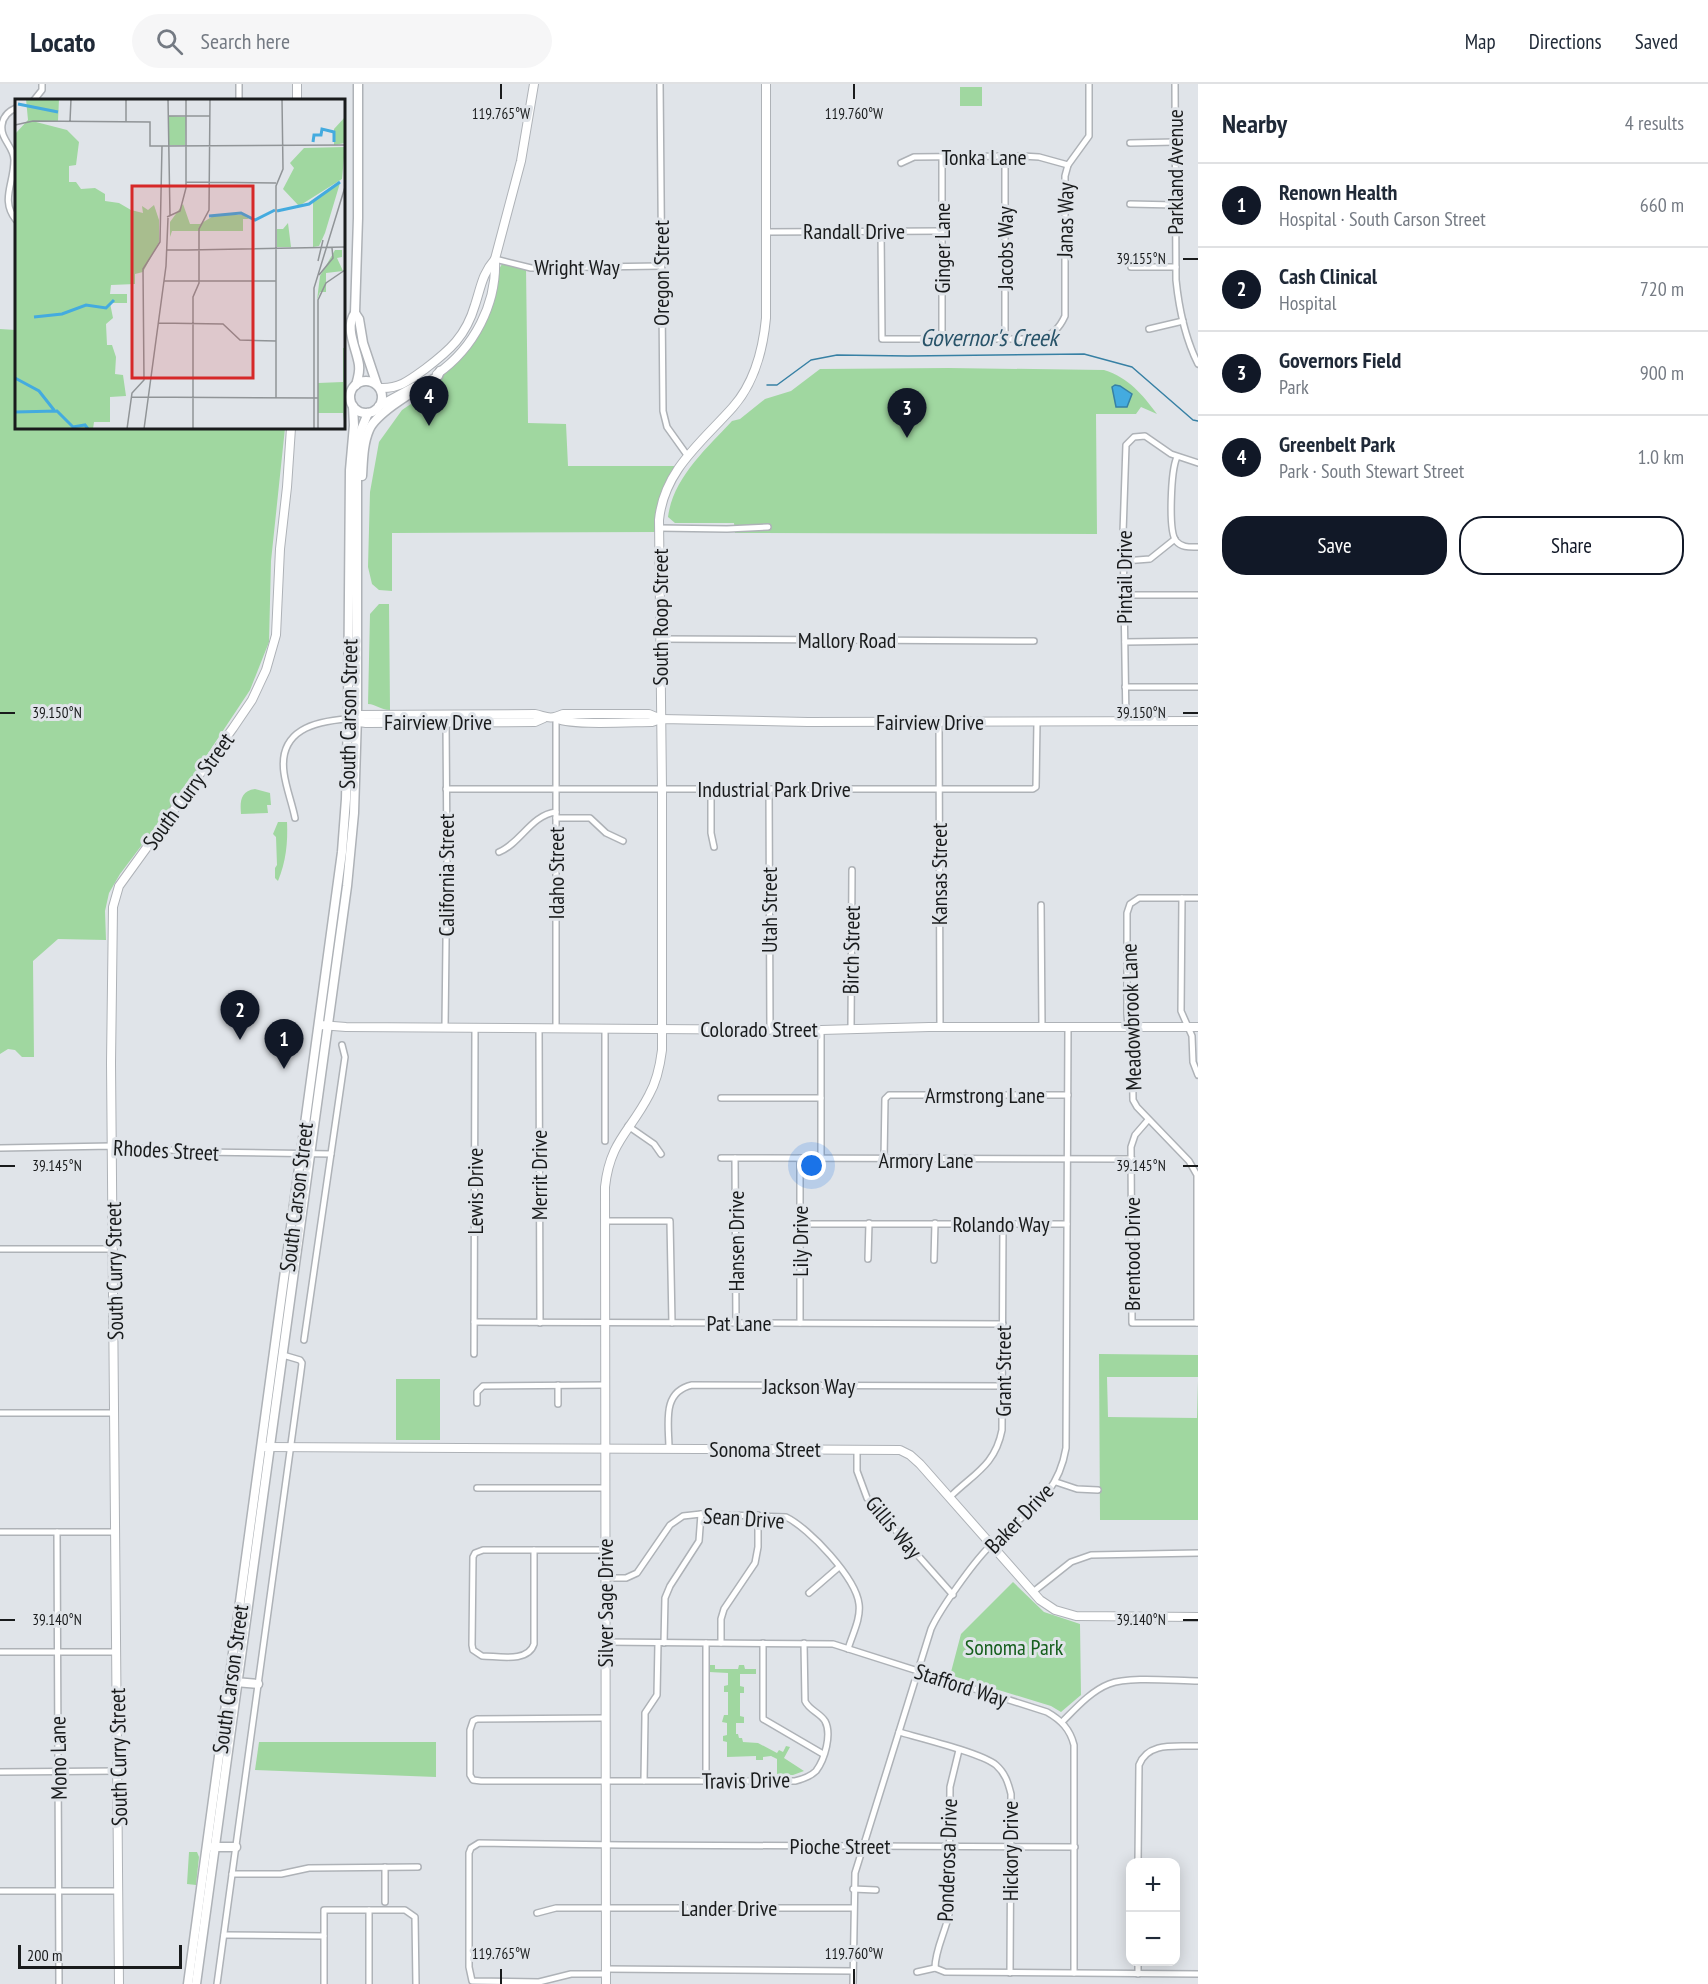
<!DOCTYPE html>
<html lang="en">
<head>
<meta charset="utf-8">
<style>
  body { margin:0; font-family:"PT Sans Narrow",sans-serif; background:#f6f6f7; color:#1f2937 }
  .controls { position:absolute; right:18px; bottom:18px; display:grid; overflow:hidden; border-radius:12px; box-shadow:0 3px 15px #0003 }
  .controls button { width:54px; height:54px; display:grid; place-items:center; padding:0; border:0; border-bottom:2px solid #e0e1e3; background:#fff; color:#1f2937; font:30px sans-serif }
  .scale { position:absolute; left:18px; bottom:15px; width:164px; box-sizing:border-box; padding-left:6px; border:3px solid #191b1c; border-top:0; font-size:16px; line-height:21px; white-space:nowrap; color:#191b1c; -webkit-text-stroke:4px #e0e4e9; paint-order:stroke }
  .you { position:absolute; left:812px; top:1082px; width:21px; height:21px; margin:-15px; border:4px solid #fff; border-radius:50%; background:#1a73e8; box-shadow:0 0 0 9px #1a73e833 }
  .badge { display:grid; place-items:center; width:39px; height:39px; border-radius:50%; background:#111827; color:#fff; font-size:20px; font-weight:700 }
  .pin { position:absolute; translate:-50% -50px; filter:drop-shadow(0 2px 3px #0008) }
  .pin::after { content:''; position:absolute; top:32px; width:21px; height:18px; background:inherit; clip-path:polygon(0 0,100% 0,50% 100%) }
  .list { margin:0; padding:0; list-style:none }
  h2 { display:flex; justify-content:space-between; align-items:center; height:78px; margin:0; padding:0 24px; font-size:26px }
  h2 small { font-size:20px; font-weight:400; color:#747a83 }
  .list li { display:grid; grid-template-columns:39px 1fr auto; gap:18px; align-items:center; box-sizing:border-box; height:84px; padding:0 24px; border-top:2px solid #e0e1e3 }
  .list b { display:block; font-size:22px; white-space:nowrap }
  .list p { margin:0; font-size:20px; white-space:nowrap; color:#747a83 }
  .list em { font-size:20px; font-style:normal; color:#747a83 }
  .actions { display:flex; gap:12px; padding:18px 24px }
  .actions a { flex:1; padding:14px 0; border:2px solid #111827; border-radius:24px; text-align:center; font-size:21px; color:#111827 }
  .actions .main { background:#111827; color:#fff }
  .icon { flex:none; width:33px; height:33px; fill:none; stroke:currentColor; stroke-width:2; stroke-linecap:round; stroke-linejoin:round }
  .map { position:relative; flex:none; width:1198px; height:1900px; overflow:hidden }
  header { display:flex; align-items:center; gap:36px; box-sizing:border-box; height:84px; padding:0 30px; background:#fff; border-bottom:2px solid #e0e1e3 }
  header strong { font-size:28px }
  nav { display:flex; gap:33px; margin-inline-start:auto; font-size:21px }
  .search { width:420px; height:54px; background:#f6f6f7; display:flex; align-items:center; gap:15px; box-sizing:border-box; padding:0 21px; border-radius:33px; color:#747a83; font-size:22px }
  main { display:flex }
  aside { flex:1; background:#fff }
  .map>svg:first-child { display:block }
</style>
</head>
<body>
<header>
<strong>Locato</strong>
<div class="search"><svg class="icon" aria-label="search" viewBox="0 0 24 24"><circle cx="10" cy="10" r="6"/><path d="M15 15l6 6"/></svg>Search here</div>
<nav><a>Map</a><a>Directions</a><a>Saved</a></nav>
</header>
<main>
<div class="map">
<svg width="1198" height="1900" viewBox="0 0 1198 1900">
  <rect width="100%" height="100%" fill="#e0e4e9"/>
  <g fill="#a0d7a0">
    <rect x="960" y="3" width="22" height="19"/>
    <polygon points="503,178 526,183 528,339 566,340 568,382 678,382 668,400 659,448 392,449 392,507 379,506 372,500 368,483 370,408 379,358 402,326 433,305 475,251 496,191"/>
    <polygon points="0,245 16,246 16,344 285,344 271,477 269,558 250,606 187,701 120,790 109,809 105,827 106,856 58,855 33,877 34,973 22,973 15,966 8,965 0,970"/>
    <path d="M948,284L1104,286C1129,294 1142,310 1157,330L1141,323L1136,330H1096L1097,450L735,449L734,439H675L668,433C673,394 706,365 732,337L740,335L765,315L791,307L820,285Z"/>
    <path d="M379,520H389L390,626C380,626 376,620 368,620L370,530Z"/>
    <path d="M255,705L270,709L271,721H267L268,729L241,730C240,718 240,707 255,705Z"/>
    <path d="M278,738H287C288,758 286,778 278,797L275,794V784L277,781L276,753L273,750Z"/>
    <polygon points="1099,1270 1198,1271 1198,1293 1107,1293 1108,1333 1197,1334 1198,1297 1198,1436 1100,1436"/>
    <rect x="396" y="1295" width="44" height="61"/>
    <polygon points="1013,1498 1044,1528 1080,1540 1081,1611 1061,1628 1051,1622 953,1592 954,1589 951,1588 961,1550"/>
    <polygon points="709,1581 715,1581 715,1585 738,1585 739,1581 744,1581 745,1585 756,1585 756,1590 740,1590 740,1602 744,1603 744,1609 740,1609 740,1632 744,1633 744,1639 736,1639 736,1650 738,1650 739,1654 742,1654 743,1658 758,1659 777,1669 779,1666 783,1668 786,1662 790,1663 784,1674 804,1687 793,1691 777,1691 777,1675 771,1672 763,1673 763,1676 756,1676 756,1672 727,1673 727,1658 723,1657 723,1652 727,1651 727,1639 722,1638 724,1631 728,1631 728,1608 724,1608 724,1602 728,1601 728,1589 709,1588"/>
    <polygon points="259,1658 436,1658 436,1693 255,1686"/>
    <polygon points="189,1768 197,1768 199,1773 196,1801 187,1800"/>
  </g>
  <polygon fill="#44abdf" stroke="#3780a4" stroke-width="1.5" points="1115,301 1120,302 1132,310 1127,323 1116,323 1112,303"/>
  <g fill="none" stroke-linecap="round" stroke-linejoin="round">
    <polyline stroke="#3780a4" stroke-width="1.5" points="767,301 777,301 811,276 837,271 908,272 1084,270 1132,283 1193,336 1198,337"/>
    <defs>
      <g id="street">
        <polyline points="660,0 663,327 667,343 687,371"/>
        <path d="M1175,0L1176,196C1179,225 1185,254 1198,280"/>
        <polyline points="239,14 239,0"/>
        <polyline points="34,16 42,6 42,0"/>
        <path d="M16,24C9,27 3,32 2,41C0,55 14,63 14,76C14,100 0,116 16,136"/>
        <polyline points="1130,59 1175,58"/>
        <polyline points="901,79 914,73 1022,72 1039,73 1068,81"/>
        <polyline points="1130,120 1175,121"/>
        <path d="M881,147L882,255H1040C1053,250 1059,245 1065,232V92L1068,81L1089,52V0"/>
        <polyline points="767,148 942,147"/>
        <polyline points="495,175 531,184 660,182"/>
        <polyline points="1131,183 1176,183"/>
        <polyline points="1149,245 1183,237"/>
        <polyline points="942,255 942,73"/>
        <polyline points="1005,256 1005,73"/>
        <path d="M1177,373C1171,386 1168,447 1176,457C1182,464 1190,463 1198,463"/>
        <polyline points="659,444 727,445 768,443"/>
        <polyline points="1124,477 1150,475 1175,455"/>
        <polyline points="1124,511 1198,511"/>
        <polyline points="661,555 1034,557"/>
        <polyline points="1125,558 1198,557"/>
        <polyline points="1125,603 1198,603"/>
        <polyline points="939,638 940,943"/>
        <polyline points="1126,638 1123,449 1126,361 1134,353 1145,352 1171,370 1198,379"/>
        <polyline points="446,705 1033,705 1036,703 1037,638"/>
        <polyline points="711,705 711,749 714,763"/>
        <polyline points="769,705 770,946"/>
        <path d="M295,734C292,719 286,704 284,689C278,646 315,637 348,635"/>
        <polyline points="556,734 590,734 606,749 623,757"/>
        <path d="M499,768C521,759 531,731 556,728"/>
        <polyline points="1182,814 1181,927 1192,952 1193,978 1198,991"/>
        <polyline points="1041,821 1042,943"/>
        <polyline points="445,943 447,776 446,638"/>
        <polyline points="539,944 540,1239"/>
        <polyline points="556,944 556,634"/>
        <polyline points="851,945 852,786"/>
        <polyline points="821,946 821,1074"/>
        <polyline points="721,1014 821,1014"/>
        <polyline points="1148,1036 1135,1051 1131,1063 1132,1239 1198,1239"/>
        <polyline points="628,1042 654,1060 661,1070"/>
        <polyline points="605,1057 605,944"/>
        <polyline points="0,1064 112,1062 199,1068 331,1070"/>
        <polyline points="721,1074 1132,1075"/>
        <polyline points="735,1074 736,1239"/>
        <polyline points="800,1074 800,1239"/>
        <polyline points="884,1075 885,1015 889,1011 1068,1011"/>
        <polyline points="605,1137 670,1137 672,1239"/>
        <polyline points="800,1140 1067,1140"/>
        <polyline points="0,1165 114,1165"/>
        <polyline points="868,1175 869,1139"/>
        <polyline points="934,1176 935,1139"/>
        <polyline points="474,1238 1003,1240"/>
        <polyline points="1197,1239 1197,1091 1189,1077 1137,1023 1133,1016 1132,951 1128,943 1127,930 1127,829 1130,820 1139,814 1198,814"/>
        <polyline points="304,1256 345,973 342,961"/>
        <polyline points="474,1270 475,944"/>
        <polyline points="477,1319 477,1308 483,1302 604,1301"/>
        <polyline points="558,1320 558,1301"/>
        <polyline points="0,1329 115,1329"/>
        <path d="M669,1365C669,1340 661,1308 692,1301L1002,1302"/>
        <polyline points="857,1365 857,1387 867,1414 953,1511"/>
        <polyline points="1056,1398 1077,1405 1098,1406"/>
        <polyline points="477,1404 605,1404"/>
        <path d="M950,1413C973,1390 995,1382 1002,1346L1003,1139"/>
        <polyline points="0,1448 116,1448"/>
        <polyline points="57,1448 59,1900"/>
        <path d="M534,1466V1560C528,1579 498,1572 482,1572L473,1566L472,1561L473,1473L475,1469L483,1466Z"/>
        <polyline points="534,1466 605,1466"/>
        <path d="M605,1494H626L637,1489L670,1441L683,1432L701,1430L786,1433C809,1444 856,1494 859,1520C861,1535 852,1551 848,1565"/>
        <polyline points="1033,1508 1071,1478 1091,1471 1198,1469"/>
        <polyline points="809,1509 839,1483"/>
        <path d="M605,1558L833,1560L1047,1628C1061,1636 1070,1645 1074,1661V1889"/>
        <polyline points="664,1559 665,1514 670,1502 699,1457 701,1430"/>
        <polyline points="721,1559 721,1535 724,1525 755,1479 758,1463 758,1431"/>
        <polyline points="763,1559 763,1635 823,1670"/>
        <polyline points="0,1568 117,1568"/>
        <path d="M605,1634L477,1635L473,1637L470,1646V1691L473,1696L481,1697H795C803,1695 810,1693 816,1687C825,1675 832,1650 825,1637C820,1629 809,1626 805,1617L804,1559"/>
        <path d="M1062,1638C1076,1624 1091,1607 1109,1600C1130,1592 1175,1597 1198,1597"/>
        <path d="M899,1648C920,1654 982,1669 996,1681C1005,1689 1008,1698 1011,1710L1010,1889"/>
        <polyline points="0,1688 118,1687"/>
        <polyline points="644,1697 645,1634 645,1629 657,1611 658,1559"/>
        <polyline points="706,1697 706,1559"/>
        <path d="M1138,1778L1139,1681C1148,1657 1177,1663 1198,1662"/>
        <polyline points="232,1790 281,1790 309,1784 418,1783"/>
        <polyline points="853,1805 876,1806"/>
        <polyline points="0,1807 119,1807"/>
        <polyline points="385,1818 385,1783"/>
        <polyline points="369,1826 369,1900"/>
        <polyline points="537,1829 556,1824 853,1824"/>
        <polyline points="224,1851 324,1852"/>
        <polyline points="1138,1878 1138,1890"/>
        <path d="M935,1884C935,1866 945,1849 949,1830L950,1703L959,1666"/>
        <polyline points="606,1885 853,1887"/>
        <polyline points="917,1888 935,1884 945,1888 1198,1890"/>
        <polyline points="606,1890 571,1890 539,1898 472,1897 469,1883 469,1769 471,1764 479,1759 622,1761 1075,1763"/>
        <polyline points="217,1900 301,1287 302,1279 300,1276 283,1271"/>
        <polyline points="324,1900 324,1826 405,1826 415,1833 416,1900"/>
        <path d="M853,1900L855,1789L931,1545C940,1525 973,1479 989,1463C1023,1428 1057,1417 1066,1364L1068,943"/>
      </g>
      <g id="secondary">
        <polyline points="297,16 297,0"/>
        <path d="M437,290C474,264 497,220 495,175L521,77L534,0"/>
        <path d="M380,304C399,305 410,296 425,285C450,266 466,252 475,221C481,203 482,190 495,175"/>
        <polyline points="379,322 414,303"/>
        <path d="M556,634C566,642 634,638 652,638L661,635L808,638L1198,637"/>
        <path d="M348,635L357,631L535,630C548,633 549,636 563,630H649L661,635"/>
        <polyline points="352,637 366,639 535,638 544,634"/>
        <polyline points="320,941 346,943 821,946 929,943 1198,943"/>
        <polyline points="264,1363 900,1366 910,1371 920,1380 1040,1516 1055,1526 1076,1532 1198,1533"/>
        <polyline points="119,1900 111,979 113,823 119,802 233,644 252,616 266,586 276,551 280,465 287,403 291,344"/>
        <path d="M606,1900L605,1103C610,1057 630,1048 649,1011C657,997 660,982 662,966V705L659,436C664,386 702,358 733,323C755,298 763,266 766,234V0"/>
      </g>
      <g id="primary">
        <polyline points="358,0 358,134 355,229 359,235 363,259 377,301"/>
        <path d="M355,229C344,244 357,265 359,281C360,288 358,294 356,301"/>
        <circle cx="366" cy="313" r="16"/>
        <path d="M362,392C363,376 363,360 369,346C376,328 421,303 438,292L440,287"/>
        <polyline points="235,1598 258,1600"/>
        <polyline points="213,1763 236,1763"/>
        <polyline points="188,1900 342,768 346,715 348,635 350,386 354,341 353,322"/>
        <polyline points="196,1900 347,802 354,729 357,631 357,372 361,346 368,329"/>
      </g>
    </defs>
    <use href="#street" stroke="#aeb2b7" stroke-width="8"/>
    <use href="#secondary" stroke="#aeb2b7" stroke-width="10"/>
    <use href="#primary" stroke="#aeb2b7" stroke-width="11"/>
    <use href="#street" stroke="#fff" stroke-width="5"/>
    <use href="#secondary" stroke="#fff" stroke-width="8"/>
    <use href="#primary" stroke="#fff" stroke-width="8"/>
  </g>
  <path fill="none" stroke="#191b1c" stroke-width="2" d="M501,0V15M854,0V15M1183,175H1198M0,629H15M1183,629H1198M0,1082H15M1183,1082H1198M0,1536H15M1183,1536H1198M501,1885V1900M854,1885V1900"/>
  <g text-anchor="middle" stroke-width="6" stroke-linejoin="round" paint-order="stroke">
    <g font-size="22" fill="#191b1c" stroke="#e0e4e9">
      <text x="984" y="81">Tonka Lane</text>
      <text transform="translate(1175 88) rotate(-90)" y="8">Parkland Avenue</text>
      <text transform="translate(1065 136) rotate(-89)" y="8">Janas Way</text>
      <text x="854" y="155">Randall Drive</text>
      <text transform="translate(942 164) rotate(-90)" y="8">Ginger Lane</text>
      <text transform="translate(1005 164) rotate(-90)" y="8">Jacobs Way</text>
      <text x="577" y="191">Wright Way</text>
      <text transform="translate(661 189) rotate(-90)" y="8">Oregon Street</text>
      <text transform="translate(1124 493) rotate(-90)" y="8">Pintail Drive</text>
      <text transform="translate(660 533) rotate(-90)" y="8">South Roop Street</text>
      <text x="847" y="564">Mallory Road</text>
      <text transform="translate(348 630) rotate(-89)" y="8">South Carson Street</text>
      <text x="438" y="646">Fairview Drive</text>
      <text x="930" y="646">Fairview Drive</text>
      <text x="774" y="713">Industrial Park Drive</text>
      <text transform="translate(188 707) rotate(-54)" y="8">South Curry Street</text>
      <text transform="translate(556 789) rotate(-90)" y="8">Idaho Street</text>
      <text transform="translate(939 790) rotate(-90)" y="8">Kansas Street</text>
      <text transform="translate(446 791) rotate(-90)" y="8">California Street</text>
      <text transform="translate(769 826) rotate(-90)" y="8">Utah Street</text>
      <text transform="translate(851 866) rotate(-89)" y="8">Birch Street</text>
      <text transform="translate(1131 933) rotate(-92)" y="8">Meadowbrook Lane</text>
      <text x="759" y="953">Colorado Street</text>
      <text x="985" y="1019">Armstrong Lane</text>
      <text transform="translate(166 1066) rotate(3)" y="8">Rhodes Street</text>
      <text x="926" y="1084">Armory Lane</text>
      <text transform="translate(539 1091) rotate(-90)" y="8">Merrit Drive</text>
      <text transform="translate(475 1107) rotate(-90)" y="8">Lewis Drive</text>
      <text transform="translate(296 1113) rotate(-83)" y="8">South Carson Street</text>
      <text x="1001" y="1148">Rolando Way</text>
      <text transform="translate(736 1157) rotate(-90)" y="8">Hansen Drive</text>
      <text transform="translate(800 1157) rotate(-90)" y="8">Lily Drive</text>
      <text transform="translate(1132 1170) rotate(-90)" y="8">Brentood Drive</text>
      <text transform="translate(114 1187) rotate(-91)" y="8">South Curry Street</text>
      <text x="739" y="1247">Pat Lane</text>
      <text transform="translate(1003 1287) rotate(-90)" y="8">Grant Street</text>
      <text x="809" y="1310">Jackson Way</text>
      <text x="765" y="1373">Sonoma Street</text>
      <text transform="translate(744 1434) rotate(4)" y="8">Sean Drive</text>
      <text transform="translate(1019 1434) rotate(-46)" y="8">Baker Drive</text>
      <text transform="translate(894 1443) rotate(50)" y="8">Gillis Way</text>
      <text transform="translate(605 1519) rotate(-90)" y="8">Silver Sage Drive</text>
      <text transform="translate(230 1595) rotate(-82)" y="8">South Carson Street</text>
      <text transform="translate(961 1601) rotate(18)" y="8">Stafford Way</text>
      <text transform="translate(118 1673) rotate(-91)" y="8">South Curry Street</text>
      <text transform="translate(58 1674) rotate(-91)" y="8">Mono Lane</text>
      <text transform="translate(746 1696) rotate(-1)" y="8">Travis Drive</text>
      <text x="840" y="1770">Pioche Street</text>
      <text transform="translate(1010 1767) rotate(-90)" y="8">Hickory Drive</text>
      <text transform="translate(947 1776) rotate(-88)" y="8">Ponderosa Drive</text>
      <text x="729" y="1832">Lander Drive</text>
    </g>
    <g font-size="22" fill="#155e1c" stroke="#e0e4e9">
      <text x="1014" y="1571">Sonoma Park</text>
    </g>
    <g font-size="24" font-style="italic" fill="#285369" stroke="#e0e4e9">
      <text x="989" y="262">Governor's Creek</text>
    </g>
  </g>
  <g transform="translate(15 15)">
    <rect width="330" height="330" fill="#e0e4e9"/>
    <path d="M11,0H44L43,22L21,23L52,31L64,43L61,66L54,67V83H61L66,90L80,89L90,95V102L104,104L116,111L128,114L127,107L133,111L139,106L144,121V143L128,173L120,175V185L96,186L95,195H112V204H95L98,219L91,225L92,246H97L101,258L100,275L108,276L111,297L95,298V323H79L78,330H0V35L13,21ZM154,17L171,18L170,46H154ZM330,18V44L319,46V30ZM330,48L327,80L284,107L268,90L279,69L275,64L289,49ZM325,84L310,134L304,147L298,148V103ZM168,105L175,125H185L200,116H228L234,120H228V132H157L155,138V123ZM273,124L276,148H262V130H268ZM320,151H327V158L322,159L328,172L311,174V193H305L302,201L305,177ZM328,249H330V330L328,314H303V284L328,283Z" fill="#a0d7a0"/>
    <path fill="none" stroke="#44abdf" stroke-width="3" d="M3,5L43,13M298,43L299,36H306L307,30L319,33V43M262,112L294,105L325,83M194,117L226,114L240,121L260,111M19,218L47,215L71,206L91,209L99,201M0,279L24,292L39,311M0,313L42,312L58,328L70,326L73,330"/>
    <path fill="none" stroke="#909497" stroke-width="1.5" d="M153,0L155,117M153,17H195M55,22L56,0M111,23V0M0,26L18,22L135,23V47H153M153,47L330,46M171,83L261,84M152,118L165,112L171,89V0M261,149V299M261,149V87L268,70L267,0M152,151H176M173,151L330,148M303,162L308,141M304,176L318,159L317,149M149,182H261M143,224L208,225L225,241L261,242M117,298L303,299M112,330L117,294L129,281L128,170L145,143L147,47M129,330L151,167L153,119M178,330V198L184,184V130L194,111L195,0M299,330V189L330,88M303,330V201L311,184L330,171"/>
    <path fill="#d62828" fill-opacity="0.15" stroke="#d62828" stroke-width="3" d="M117,87H238V279H117Z"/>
    <rect width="330" height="330" fill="none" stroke="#191b1c" stroke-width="3"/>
  </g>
  <g font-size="15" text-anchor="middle" fill="#191b1c" stroke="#e0e4e9" stroke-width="6" stroke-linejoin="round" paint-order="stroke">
    <text x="501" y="35">119.765°W</text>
    <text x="854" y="35">119.760°W</text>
    <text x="1141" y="180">39.155°N</text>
    <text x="57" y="634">39.150°N</text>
    <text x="1141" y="634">39.150°N</text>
    <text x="57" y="1087">39.145°N</text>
    <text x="1141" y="1087">39.145°N</text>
    <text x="57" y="1541">39.140°N</text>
    <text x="1141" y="1541">39.140°N</text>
    <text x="501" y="1875">119.765°W</text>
    <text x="854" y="1875">119.760°W</text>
  </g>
</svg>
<div class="controls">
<button>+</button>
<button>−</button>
</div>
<div class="scale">200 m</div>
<div class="you"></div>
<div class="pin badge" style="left:284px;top:985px">1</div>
<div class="pin badge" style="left:240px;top:956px">2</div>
<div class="pin badge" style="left:907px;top:354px">3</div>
<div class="pin badge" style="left:429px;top:342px">4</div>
</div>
<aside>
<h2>Nearby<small>4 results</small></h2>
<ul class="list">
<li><span class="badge">1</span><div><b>Renown Health</b><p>Hospital · South Carson Street</p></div><em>660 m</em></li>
<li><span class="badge">2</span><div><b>Cash Clinical</b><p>Hospital</p></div><em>720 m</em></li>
<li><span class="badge">3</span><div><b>Governors Field</b><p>Park</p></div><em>900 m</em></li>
<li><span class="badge">4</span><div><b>Greenbelt Park</b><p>Park · South Stewart Street</p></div><em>1.0 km</em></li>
</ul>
<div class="actions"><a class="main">Save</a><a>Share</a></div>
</aside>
</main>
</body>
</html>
